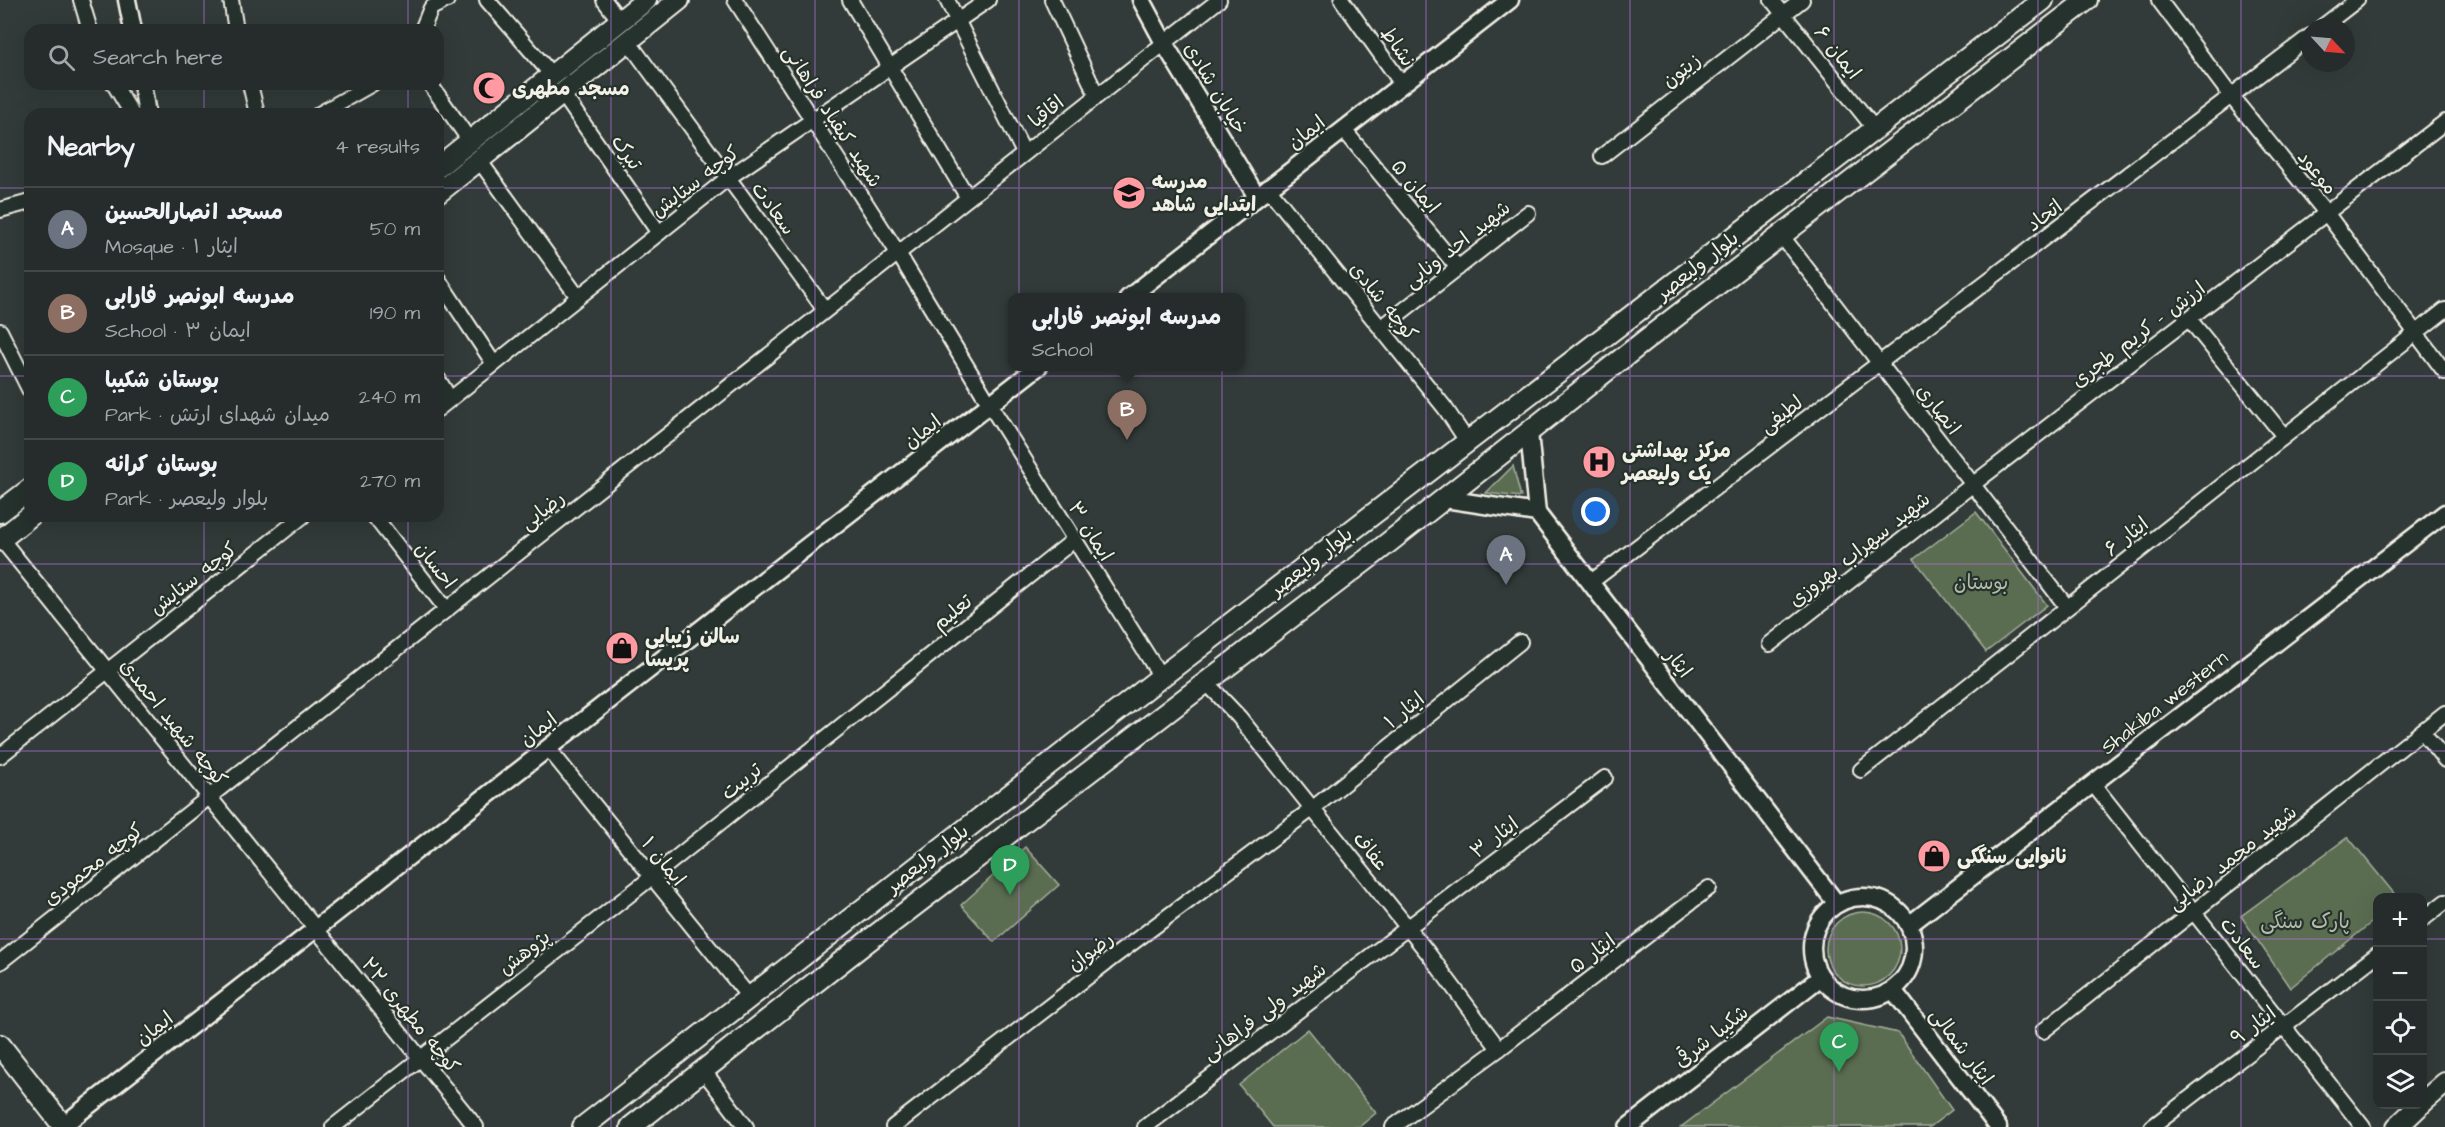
<!DOCTYPE html>
<html lang="en">
<head>
<meta charset="utf-8">
<style>
  body { margin:0; font-family:"Architects Daughter","Playpen Sans Arabic",sans-serif; background:#323837; color:#f1f3f6 }
  .controls { position:absolute; right:18px; bottom:18px; display:grid; overflow:hidden; border-radius:12px; box-shadow:0 6px 24px #0002 }
  .controls button { width:54px; height:54px; display:grid; place-items:center; padding:0; border:0; border-bottom:2px solid #424847; background:#262c2b; color:#f1f3f6; font:30px sans-serif }
  .compass { position:absolute; left:2301px; top:18px; width:54px; height:54px; border-radius:50%; background:#262c2b; box-shadow:0 6px 24px #0002; rotate:116deg }
  .you { position:absolute; left:1596px; top:512px; width:21px; height:21px; margin:-15px; border:4px solid #fff; border-radius:50%; background:#1a73e8; box-shadow:0 0 0 9px #1a73e833 }
  .badge { display:grid; place-items:center; width:39px; height:39px; border-radius:50%; background:#db2777; color:#fff; font-size:20px; font-weight:700 }
  .pin { position:absolute; translate:-50% -50px; filter:drop-shadow(0 2px 3px #0008) }
  .pin::after { content:''; position:absolute; top:32px; width:21px; height:18px; background:inherit; clip-path:polygon(0 0,100% 0,50% 100%) }
  .popup { position:absolute; left:1008px; top:293px; width:237px; height:78px; box-sizing:border-box; display:grid; place-content:center; border-radius:12px; background:#262c2b; filter:drop-shadow(0 2px 4px #0005); font-size:20px; white-space:nowrap; color:#a4a7a9 }
  .popup b { font-size:22px; color:#f1f3f6 }
  .popup::after { content:''; position:absolute; left:50%; top:100%; margin-left:-12px; border:12px solid transparent; border-top-color:#262c2b }
  .list { margin:0; padding:0; list-style:none }
  h2 { display:flex; justify-content:space-between; align-items:center; height:78px; margin:0; padding:0 24px; font-size:26px }
  h2 small { font-size:20px; font-weight:400; color:#a4a7a9 }
  .list li { display:grid; grid-template-columns:39px 1fr auto; gap:18px; align-items:center; box-sizing:border-box; height:84px; padding:0 24px; border-top:2px solid #424847 }
  .list b { display:block; font-size:22px; white-space:nowrap }
  .list p { margin:0; font-size:20px; white-space:nowrap; color:#a4a7a9 }
  .list em { font-size:20px; font-style:normal; color:#a4a7a9 }
  .icon { flex:none; width:33px; height:33px; fill:none; stroke:currentColor; stroke-width:2; stroke-linecap:round; stroke-linejoin:round }
  .map { position:relative; flex:none; width:2445px; height:1127px; overflow:hidden }
  .search { position:absolute; background:#262c2b; box-shadow:0 6px 24px #0002; left:24px; top:24px; width:420px; height:66px; display:flex; align-items:center; gap:15px; box-sizing:border-box; padding:0 21px; border-radius:18px; color:#a4a7a9; font-size:22px }
  .panel { position:absolute; background:#262c2b; box-shadow:0 6px 24px #0002; left:24px; top:108px; width:420px; height:414px; border-radius:18px }
  .map>svg:first-child { display:block }
</style>
</head>
<body>
<div class="map">
<svg width="2445" height="1127" viewBox="0 0 2445 1127">
  <rect width="100%" height="100%" fill="#323b39"/>
  <filter id="ink" filterUnits="userSpaceOnUse"><feTurbulence type="fractalNoise" baseFrequency=".0167" numOctaves="2"/><feDisplacementMap in="SourceGraphic" scale="12" xChannelSelector="R" yChannelSelector="G"/><feConvolveMatrix kernelMatrix="1 2 1 2 8 2 1 2 1" color-interpolation-filters="sRGB"/></filter>
  <g filter="url(#ink)">
    <g fill="#5a6d51" stroke="#a7af9c" stroke-width="1.5">
      <polygon points="1513,466 1521,497 1486,493"/>
      <polygon points="1976,512 2047,605 1986,652 1914,559"/>
      <polygon points="2348,837 2397,897 2378,898 2377,918 2290,988 2241,916"/>
      <polygon points="1025,847 1059,885 994,942 961,905"/>
      <circle cx="1863" cy="949" r="37"/>
      <polygon points="1827,1017 1898,1033 1952,1110 1930,1127 1681,1127"/>
      <polygon points="1308,1029 1376,1113 1359,1127 1273,1127 1239,1085"/>
    </g>
    <g fill="none" stroke-linecap="round" stroke-linejoin="round">
      <defs>
        <g id="minor">
          <polyline points="81,0 90,30"/>
          <polyline points="231,0 236,30"/>
          <polyline points="487,0 552,75"/>
          <polyline points="604,0 620,21"/>
          <polyline points="735,0 898,253 990,405 1161,677"/>
          <polyline points="850,0 968,198"/>
          <polyline points="947,0 1024,153"/>
          <polyline points="1052,0 1097,96"/>
          <polyline points="1342,0 1402,84"/>
          <polyline points="1772,0 1874,128"/>
          <polyline points="2159,0 2231,96 2327,214 2445,372"/>
          <polyline points="2322,27 2357,0"/>
          <polyline points="422,30 431,8 447,0"/>
          <polyline points="628,41 825,310"/>
          <polyline points="114,84 132,114"/>
          <polyline points="250,84 257,114"/>
          <polyline points="430,84 470,141"/>
          <polyline points="562,93 659,233"/>
          <polyline points="319,114 372,84"/>
          <polyline points="1344,130 1458,268"/>
          <polyline points="1602,156 1802,0"/>
          <polyline points="479,160 578,297"/>
          <polyline points="1268,188 1445,408 1467,441"/>
          <polyline points="0,210 30,202"/>
          <polyline points="1781,235 2067,607"/>
          <polyline points="438,279 494,364"/>
          <polyline points="2189,319 2284,436"/>
          <polyline points="1381,328 1528,213"/>
          <polyline points="0,331 30,391"/>
          <polyline points="438,379 450,399"/>
          <polyline points="438,409 728,178 988,0"/>
          <polyline points="374,516 447,610"/>
          <polyline points="1,539 476,1127"/>
          <polyline points="1591,582 2310,36"/>
          <polyline points="1770,644 1972,485 2445,122"/>
          <polyline points="1206,682 1239,717 1428,953 1499,1049"/>
          <polyline points="2422,731 2445,760"/>
          <polyline points="548,748 750,998"/>
          <polyline points="0,756 303,516"/>
          <polyline points="1861,770 2445,310"/>
          <polyline points="2093,784 2363,1127"/>
          <polyline points="2422,920 2445,902"/>
          <polyline points="0,962 1219,0"/>
          <polyline points="2043,1031 2445,713"/>
          <polyline points="703,1070 746,1127"/>
          <polyline points="333,1127 652,877 1074,540"/>
          <polyline points="893,1127 1112,958 1312,809 1520,642"/>
          <polyline points="1145,1127 1605,778"/>
          <polyline points="1393,1127 1499,1049 1709,888"/>
          <polyline points="2152,1127 2378,954"/>
        </g>
        <g id="tertiary">
          <polyline points="127,0 133,30"/>
          <polyline points="1141,0 1164,43 1257,197"/>
          <polyline points="142,84 147,114"/>
          <polyline points="1128,298 1510,0"/>
          <polyline points="1529,432 1537,513 1837,904"/>
          <polyline points="1445,499 1537,513"/>
          <circle cx="1863" cy="948" r="51"/>
          <polyline points="1909,925 2445,513"/>
          <polyline points="1893,990 1998,1127"/>
          <polyline points="61,1127 1039,366"/>
          <polyline points="1628,1127 1821,977"/>
        </g>
        <g id="secondary">
          <polyline points="438,167 646,0"/>
          <polyline points="438,193 679,0"/>
          <polyline points="0,512 30,489"/>
          <polyline points="0,540 30,516"/>
          <polyline points="0,1045 64,1127"/>
          <polyline points="2422,1103 2445,1083"/>
          <polyline points="583,1127 1161,677 2043,0"/>
          <polyline points="631,1127 868,941 1374,554 1648,338 2087,0"/>
          <polyline points="2397,1127 2421,1104"/>
        </g>
      </defs>
      <use href="#minor" stroke="#f4f1e8" stroke-width="18"/>
      <use href="#tertiary" stroke="#f4f1e8" stroke-width="21"/>
      <use href="#secondary" stroke="#f4f1e8" stroke-width="24"/>
      <use href="#minor" stroke="#26332d" stroke-width="14"/>
      <use href="#tertiary" stroke="#26332d" stroke-width="16"/>
      <use href="#secondary" stroke="#26332d" stroke-width="20"/>
    </g>
  </g>
  <path fill="none" stroke="#a571cd" stroke-width="1.5" stroke-opacity="0.55" d="M204,0V30M408,0V30M611,0V1127M815,0V1127M1019,0V1127M1222,0V1127M1426,0V1127M1630,0V1127M1834,0V1127M2038,0V1127M2241,0V1127M204,84V114M408,84V114M0,188H30M438,188H2445M0,376H30M438,376H2445M204,516V1127M408,516V1127M0,564H2445M0,751H2445M0,939H2378M2422,939H2445"/>
  <defs>
    <symbol id="mosque-disc" viewBox="-11 -11 22 22"><circle r="9.5" fill="#ff9aa2" stroke="#26332d"/><path d="M3.5-4.9A6 6 0 1 0 3.5 4.9A5 5 0 1 1 3.5-4.9Z" fill="#111"/></symbol>
    <symbol id="school-disc" viewBox="-11 -11 22 22"><circle r="9.5" fill="#ff9aa2" stroke="#26332d"/><path d="M0-5L7-2L0 1L-7-2ZM-4 1L0 2.5L4 1V4Q0 6-4 4Z" fill="#111"/></symbol>
    <symbol id="hospital-disc" viewBox="-11 -11 22 22"><circle r="9.5" fill="#ff9aa2" stroke="#26332d"/><path d="M-5-5h3v3.5h4V-5h3V5h-3V1.5h-4V5h-3Z" fill="#111"/></symbol>
    <symbol id="shop-disc" viewBox="-11 -11 22 22"><circle r="9.5" fill="#ff9aa2" stroke="#26332d"/><path d="M-5-2.5h2.3a2.7 3.5 0 0 1 5.4 0H5L5.5 6h-11ZM-1.5-2.5h3a1.5 2.3 0 0 0-3 0Z" fill="#111"/></symbol>
  </defs>
  <g fill-rule="evenodd">
    <use href="#mosque-disc" x="470" y="69" width="38" height="38"/>
    <use href="#school-disc" x="1110" y="174" width="38" height="38"/>
    <use href="#hospital-disc" x="1580" y="443" width="38" height="38"/>
    <use href="#shop-disc" x="603" y="629" width="38" height="38"/>
    <use href="#shop-disc" x="1915" y="837" width="38" height="38"/>
  </g>
  <g text-anchor="middle" stroke-width="4.5" stroke-linejoin="round" paint-order="stroke">
    <g font-size="20" fill="#f4f1e8" stroke="#26332d">
      <text transform="translate(1398 46) rotate(55)" y="7">نشاط</text>
      <text transform="translate(1838 52) rotate(52)" y="7">ایمان ۶</text>
      <text transform="translate(1681 70) rotate(-38)" y="7">زیتون</text>
      <text transform="translate(1216 88) rotate(59)" y="7">خیابان شادی</text>
      <text transform="translate(1046 111) rotate(-38)" y="7">اقاقیا</text>
      <text transform="translate(833 116) rotate(57)" y="7">شهید کیقباد فراهانی</text>
      <text transform="translate(1306 132) rotate(-38)" y="7">ایمان</text>
      <text transform="translate(627 152) rotate(55)" y="7">تبرک</text>
      <text transform="translate(2318 172) rotate(51)" y="7">موعود</text>
      <text transform="translate(695 181) rotate(-37)" y="7">کوچه ستایش</text>
      <text transform="translate(1416 186) rotate(50)" y="7">ایمان ۵</text>
      <text transform="translate(774 208) rotate(54)" y="7">سعادت</text>
      <text transform="translate(2044 215) rotate(-37)" y="7">اتحاد</text>
      <text transform="translate(1457 244) rotate(-38)" y="7">شهید احد ونایی</text>
      <text transform="translate(1697 265) rotate(-38)" y="7">بلوار ولیعصر</text>
      <text transform="translate(1384 301) rotate(51)" y="7">کوچه شادی</text>
      <text transform="translate(2138 334) rotate(-37)" y="7">ارزش - کریم طجری</text>
      <text transform="translate(1939 409) rotate(52)" y="7">انصاری</text>
      <text transform="translate(1781 414) rotate(-37)" y="7">لطیفی</text>
      <text transform="translate(922 431) rotate(-38)" y="7">ایمان</text>
      <text transform="translate(542 510) rotate(-38)" y="7">رضایی</text>
      <text transform="translate(1091 531) rotate(58)" y="7">ایمان ۳</text>
      <text transform="translate(2126 536) rotate(-38)" y="7">ایثار ۶</text>
      <text transform="translate(1859 549) rotate(-38)" y="7">شهید سهراب بهروزی</text>
      <text transform="translate(1311 561) rotate(-38)" y="7">بلوار ولیعصر</text>
      <text transform="translate(436 565) rotate(52)" y="7">احسان</text>
      <text transform="translate(193 578) rotate(-38)" y="7">کوچه ستایش</text>
      <text transform="translate(952 612) rotate(-39)" y="7">تعلیم</text>
      <text transform="translate(1679 663) rotate(52)" y="7">ایثار</text>
      <text transform="translate(2164 702) rotate(-38)" y="7">Shakiba western</text>
      <text transform="translate(1404 710) rotate(-39)" y="7">ایثار ۱</text>
      <text transform="translate(174 722) rotate(51)" y="7">کوچه شهید احمدی</text>
      <text transform="translate(538 729) rotate(-38)" y="7">ایمان</text>
      <text transform="translate(741 781) rotate(-39)" y="7">تربیت</text>
      <text transform="translate(1494 837) rotate(-37)" y="7">ایثار ۳</text>
      <text transform="translate(1371 851) rotate(51)" y="7">عفاف</text>
      <text transform="translate(2232 857) rotate(-38)" y="7">شهید محمد رضایی</text>
      <text transform="translate(927 858) rotate(-38)" y="7">بلوار ولیعصر</text>
      <text transform="translate(664 861) rotate(51)" y="7">ایمان ۱</text>
      <text transform="translate(93 864) rotate(-38)" y="7">کوچه محمودی</text>
      <text transform="translate(2243 943) rotate(52)" y="7">سعادت</text>
      <text transform="translate(1090 951) rotate(-37)" y="7">رضوان</text>
      <text transform="translate(524 952) rotate(-38)" y="7">پژوهش</text>
      <text transform="translate(1592 953) rotate(-37)" y="7">ایثار ۵</text>
      <text transform="translate(1264 1011) rotate(-37)" y="7">شهید ولی فراهانی</text>
      <text transform="translate(411 1015) rotate(51)" y="7">کوچه مطهری ۲۲</text>
      <text transform="translate(2253 1025) rotate(-37)" y="7">ایثار ۹</text>
      <text transform="translate(154 1028) rotate(-38)" y="7">ایمان</text>
      <text transform="translate(1711 1036) rotate(-38)" y="7">شکیبا شرقی</text>
      <text transform="translate(1962 1046) rotate(53)" y="7">ایثار شمالی</text>
    </g>
    <g font-size="20" font-weight="bold" fill="#f4f1e8" stroke="#26332d" text-anchor="start">
      <text x="512" y="95">مسجد مطهری</text>
      <text x="1152" y="188">مدرسه<tspan x="1152" dy="23">ابتدایی شاهد</tspan></text>
      <text x="1622" y="457">مرکز بهداشتی<tspan x="1622" dy="23">یک ولیعصر</tspan></text>
      <text x="645" y="643">سالن زیبایی<tspan x="645" dy="23">پریسا</tspan></text>
      <text x="1957" y="863">نانوایی سنگکی</text>
    </g>
    <g font-size="20" fill="#b6bcac" stroke="#26332d">
      <text x="1981" y="589">بوستان</text>
      <text x="2305" y="928">پارک سنگی</text>
    </g>
  </g>
</svg>
<div class="controls">
<button>+</button>
<button>−</button>
<button><svg class="icon" aria-label="locate" viewBox="0 0 24 24"><circle cx="12" cy="12" r="6"/><path d="M12 2v4M12 18v4M2 12h4M18 12h4"/></svg></button>
<button><svg class="icon" aria-label="layers" viewBox="0 0 24 24"><path d="M12 4l9 5-9 5-9-5zM3 14l9 5 9-5"/></svg></button>
</div>
<svg class="compass" viewBox="-18 -18 36 36"><path d="M0-13l5 13h-10z" fill="#e53935"/><path d="M0 13l5-13h-10z" fill="#a4a7a9"/></svg>
<div class="you"></div>
<div class="pin badge" style="left:1506px;top:585px;background:#6b7280">A</div>
<div class="pin badge" style="left:1127px;top:440px;background:#8d6e63">B</div>
<div class="popup"><b>مدرسه ابونصر فارابی</b>School</div>
<div class="pin badge" style="left:1839px;top:1072px;background:#2e9e5b">C</div>
<div class="pin badge" style="left:1010px;top:895px;background:#2e9e5b">D</div>
<div class="search"><svg class="icon" aria-label="search" viewBox="0 0 24 24"><circle cx="10" cy="10" r="6"/><path d="M15 15l6 6"/></svg>Search here</div>
<section class="panel">
<h2>Nearby<small>4 results</small></h2>
<ul class="list">
<li><span class="badge" style="background:#6b7280">A</span><div><b>مسجد انصارالحسین</b><p>Mosque · ایثار ۱</p></div><em>50 m</em></li>
<li><span class="badge" style="background:#8d6e63">B</span><div><b>مدرسه ابونصر فارابی</b><p>School · ایمان ۳</p></div><em>190 m</em></li>
<li><span class="badge" style="background:#2e9e5b">C</span><div><b>بوستان شکیبا</b><p>Park · میدان شهدای ارتش</p></div><em>240 m</em></li>
<li><span class="badge" style="background:#2e9e5b">D</span><div><b>بوستان کرانه</b><p>Park · بلوار ولیعصر</p></div><em>270 m</em></li>
</ul>
</section>
</div>
</body>
</html>
